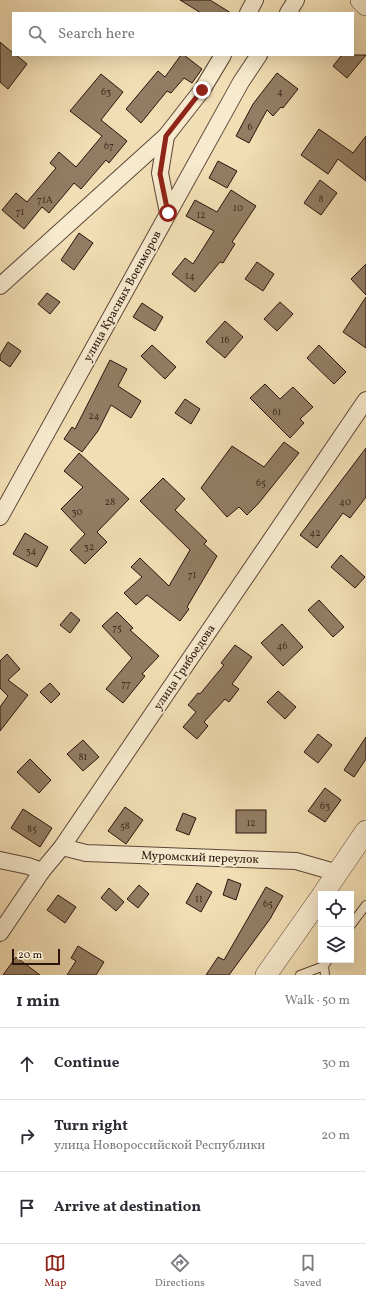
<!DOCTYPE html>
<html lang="en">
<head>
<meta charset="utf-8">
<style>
  body { margin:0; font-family:Vollkorn,serif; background:#f7f7f7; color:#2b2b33 }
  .controls { position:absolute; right:12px; bottom:12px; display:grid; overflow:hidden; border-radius:0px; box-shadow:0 4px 16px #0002 }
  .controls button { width:36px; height:36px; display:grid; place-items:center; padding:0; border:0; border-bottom:1px solid #e1e1e2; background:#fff; color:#2b2b33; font:20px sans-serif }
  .scale { position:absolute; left:12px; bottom:10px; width:48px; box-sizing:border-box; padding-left:4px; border:2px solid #2a140d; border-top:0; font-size:11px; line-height:14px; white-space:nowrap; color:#2a140d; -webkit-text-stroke:3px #f7eace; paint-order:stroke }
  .stop { position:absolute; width:12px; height:12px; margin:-9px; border:3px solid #8f2418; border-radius:50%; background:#fff }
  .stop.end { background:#8f2418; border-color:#fff; box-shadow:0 1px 4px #0008 }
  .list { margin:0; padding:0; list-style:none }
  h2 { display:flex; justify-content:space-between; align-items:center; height:52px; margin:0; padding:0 16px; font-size:17px }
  h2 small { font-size:13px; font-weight:400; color:#7c7c81 }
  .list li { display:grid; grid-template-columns:26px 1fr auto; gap:12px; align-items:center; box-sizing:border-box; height:72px; padding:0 16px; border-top:1px solid #e1e1e2 }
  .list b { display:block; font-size:15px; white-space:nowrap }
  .list p { margin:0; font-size:13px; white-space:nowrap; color:#7c7c81 }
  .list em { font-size:13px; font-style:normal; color:#7c7c81 }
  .icon { flex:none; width:22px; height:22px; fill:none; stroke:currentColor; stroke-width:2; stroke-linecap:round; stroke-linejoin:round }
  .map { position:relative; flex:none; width:366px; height:975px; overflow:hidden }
  .search { position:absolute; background:#fff; box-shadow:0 4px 16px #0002; left:12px; right:12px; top:12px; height:44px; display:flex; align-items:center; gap:10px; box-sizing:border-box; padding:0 14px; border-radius:0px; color:#7c7c81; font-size:15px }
  .sheet { height:268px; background:#fff }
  nav { display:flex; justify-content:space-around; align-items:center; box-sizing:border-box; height:56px; border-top:1px solid #e1e1e2; background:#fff; font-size:11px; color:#7c7c81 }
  nav a { display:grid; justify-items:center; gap:2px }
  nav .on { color:#8f2418 }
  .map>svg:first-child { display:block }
</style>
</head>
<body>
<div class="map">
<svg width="366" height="975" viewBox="0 0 366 975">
  <rect width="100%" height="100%" fill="#f2deb4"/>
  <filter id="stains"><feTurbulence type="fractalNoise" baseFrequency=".005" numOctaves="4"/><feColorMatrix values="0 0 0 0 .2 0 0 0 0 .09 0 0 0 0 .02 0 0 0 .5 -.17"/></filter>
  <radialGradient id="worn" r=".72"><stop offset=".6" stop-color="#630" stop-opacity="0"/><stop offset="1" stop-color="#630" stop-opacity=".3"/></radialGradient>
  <g fill="#927d64" stroke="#2a140d">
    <polygon points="180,0 210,0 231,13 201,13"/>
    <polygon points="0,42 13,53 13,55 16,55 27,64 8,89 0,82"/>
    <polygon points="181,55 184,55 202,69 192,83 184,78 171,93 167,91 141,123 126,109 158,71 165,77"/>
    <polygon points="342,55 366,55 347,78 333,66"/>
    <polygon points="277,73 298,89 283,108 281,107 273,116 267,110 249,143 236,136 253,104"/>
    <polygon points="101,74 123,92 101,120 127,141 109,163 106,160 81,189 74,183 49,213 42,207 24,229 2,210 16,193 27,202 56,168 50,163 59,152 76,167 102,136 70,111"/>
    <polygon points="319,129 353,153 366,136 366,181 338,159 328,174 301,155"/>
    <polygon points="218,161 237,171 227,188 209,178"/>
    <polygon points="320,180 337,193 321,215 304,203"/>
    <polygon points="231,190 256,206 232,242 235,244 223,263 220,262 195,292 172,274 185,258 193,264 214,231 186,216 195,200 217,212"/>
    <polygon points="79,233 93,243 74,270 61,260"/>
    <polygon points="257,262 274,274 263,291 245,279"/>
    <polygon points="366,264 366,295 351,279"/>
    <polygon points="47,293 60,302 50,314 38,304"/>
    <polygon points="366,297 366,348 343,332"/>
    <polygon points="280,302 293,314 277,331 264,319"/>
    <polygon points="142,303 163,317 155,331 133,317"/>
    <polygon points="225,321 243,337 225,358 206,342"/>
    <polygon points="8,342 21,351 10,367 0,360 0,355"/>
    <polygon points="152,345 176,367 165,379 141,356"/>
    <polygon points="319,345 346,372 334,384 307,358"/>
    <polygon points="110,360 127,369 118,386 141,401 131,418 111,405 98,431 82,452 64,439 72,427 75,429"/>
    <polygon points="265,384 280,399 293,387 313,407 300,419 304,423 290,438 250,398"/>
    <polygon points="185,399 200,409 191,424 175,413"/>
    <polygon points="284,442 299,453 258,504 247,515 239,507 227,517 201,488 232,446 264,467"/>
    <polygon points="366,448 366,497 350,518 343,513 317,548 300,535"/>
    <polygon points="79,453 129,499 97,532 107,542 85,564 70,550 85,534 61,509 83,487 64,471"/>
    <polygon points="163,478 185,499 175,510 207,541 204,544 217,556 187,607 189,609 180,621 147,595 136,605 124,593 142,577 131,567 140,558 169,586 190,550 140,501"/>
    <polygon points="25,533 48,547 37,567 13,554"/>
    <polygon points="341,555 365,577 355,588 331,567"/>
    <polygon points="319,600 344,627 333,637 308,610"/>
    <polygon points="71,612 80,620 70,633 60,625"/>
    <polygon points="117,612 133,628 130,630 159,656 142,674 145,676 123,703 106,689 132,658 102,626"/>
    <polygon points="282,624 303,647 283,666 261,643"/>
    <polygon points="235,645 252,657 232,684 239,689 229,702 225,699 204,722 208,726 197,739 183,727 196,712 188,705 198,693 200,694 224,665 221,663"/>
    <polygon points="7,654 20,669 8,680 28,695 0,731 0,707 8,696 0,688 0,661"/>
    <polygon points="50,683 60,694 51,703 40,692"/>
    <polygon points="278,691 296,707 285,719 267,702"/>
    <polygon points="318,734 332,745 318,763 304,752"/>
    <polygon points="366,737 366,759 354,777 344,770"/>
    <polygon points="83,740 99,757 83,771 67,754"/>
    <polygon points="30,759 51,780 39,793 17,772"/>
    <polygon points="325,788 341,800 325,822 308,811"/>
    <polygon points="125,807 143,820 126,844 108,831"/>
    <polygon points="23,809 52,828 40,847 11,828"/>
    <rect x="236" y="810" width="30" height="23"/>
    <polygon points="183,813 196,818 189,835 176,830"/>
    <polygon points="228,879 241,884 236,900 223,895"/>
    <polygon points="197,883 212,892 201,912 186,903"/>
    <polygon points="139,885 149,894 138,908 127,899"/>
    <polygon points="266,887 283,896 270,919 229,975 206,975 218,957 224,960"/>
    <polygon points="109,888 124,902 116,911 101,898"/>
    <polygon points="58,895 76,907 65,923 47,910"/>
    <polygon points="78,946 104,962 96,975 67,975 76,961 71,958"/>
    <polygon points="16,957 40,975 3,975"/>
  </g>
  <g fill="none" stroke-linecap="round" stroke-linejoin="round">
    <defs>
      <g id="service">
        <polyline points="351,925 366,905"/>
        <polyline points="300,975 324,966"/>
        <polyline points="325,975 324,966 328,960"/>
      </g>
      <g id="minor">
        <polyline points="248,13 255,0"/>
        <polyline points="288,13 296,0"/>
        <polyline points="166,136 160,173 168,213"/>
        <polyline points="0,286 166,136 202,90 223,55"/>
        <polyline points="0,517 241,82 259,55"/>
        <polyline points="62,847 86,853 296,861 338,873"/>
        <polyline points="0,860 28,866 42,871"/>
        <polyline points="0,933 42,871 62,847 366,400"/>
      </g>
      <g id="tertiary">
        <polyline points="361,0 366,5"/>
        <polyline points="323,894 366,831"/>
        <polyline points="266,975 321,897"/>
      </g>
    </defs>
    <use href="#service" stroke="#5c4637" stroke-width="10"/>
    <use href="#minor" stroke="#5c4637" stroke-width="18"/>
    <use href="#tertiary" stroke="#5c4637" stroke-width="22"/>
    <use href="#service" stroke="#f7eace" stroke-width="8"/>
    <use href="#minor" stroke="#f7eace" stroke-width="16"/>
    <use href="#tertiary" stroke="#f7eace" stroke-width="21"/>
  </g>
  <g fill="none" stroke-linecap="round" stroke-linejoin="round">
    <polyline stroke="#8f2418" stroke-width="5" points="168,213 160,174 166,136 202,90"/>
  </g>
  <g text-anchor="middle" stroke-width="4" stroke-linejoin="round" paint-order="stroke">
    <g font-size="10" fill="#442e23">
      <text x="106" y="95">63</text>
      <text x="280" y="95">4</text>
      <text x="250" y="130">6</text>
      <text x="109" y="149">67</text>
      <text x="321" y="202">8</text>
      <text x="45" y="203">71А</text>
      <text x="238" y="211">10</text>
      <text x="20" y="215">71</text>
      <text x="201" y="218">12</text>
      <text x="190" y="279">14</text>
      <text x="225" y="343">16</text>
      <text x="277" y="415">61</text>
      <text x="94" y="419">24</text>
      <text x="261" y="486">65</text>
      <text x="110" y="505">28</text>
      <text x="345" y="505">40</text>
      <text x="77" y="515">30</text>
      <text x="315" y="536">42</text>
      <text x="89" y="550">32</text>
      <text x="31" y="554">34</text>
      <text x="192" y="578">71</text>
      <text x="117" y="631">75</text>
      <text x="282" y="649">46</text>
      <text x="126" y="687">77</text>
      <text x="83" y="760">81</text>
      <text x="325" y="809">63</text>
      <text x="251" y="826">12</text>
      <text x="125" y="829">58</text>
      <text x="32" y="832">85</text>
      <text x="199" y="902">11</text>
      <text x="268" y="907">65</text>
    </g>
    <g font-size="12" fill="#2a140d" stroke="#f7eace">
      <text transform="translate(122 296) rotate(-61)" y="4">улица Красных Военморов</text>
      <text transform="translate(184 667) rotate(-56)" y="4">улица Грибоедова</text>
      <text transform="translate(200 857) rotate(2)" y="4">Муромский переулок</text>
    </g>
  </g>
  <rect width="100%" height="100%" filter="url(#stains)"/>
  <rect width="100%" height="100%" fill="url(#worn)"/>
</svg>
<div class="controls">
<button><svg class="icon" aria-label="locate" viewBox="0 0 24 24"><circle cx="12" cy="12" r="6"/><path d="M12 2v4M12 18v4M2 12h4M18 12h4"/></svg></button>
<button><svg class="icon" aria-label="layers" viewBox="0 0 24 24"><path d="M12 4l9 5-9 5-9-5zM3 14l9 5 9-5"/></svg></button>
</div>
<div class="scale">20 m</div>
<div class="stop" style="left:168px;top:213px"></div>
<div class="stop end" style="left:202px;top:90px"></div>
<div class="search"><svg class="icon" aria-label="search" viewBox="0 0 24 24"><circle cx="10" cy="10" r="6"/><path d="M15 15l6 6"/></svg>Search here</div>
</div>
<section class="sheet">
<h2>1 min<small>Walk · 50 m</small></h2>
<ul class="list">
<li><svg class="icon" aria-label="ahead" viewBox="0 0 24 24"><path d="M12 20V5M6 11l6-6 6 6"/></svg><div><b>Continue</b></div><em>30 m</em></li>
<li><svg class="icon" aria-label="right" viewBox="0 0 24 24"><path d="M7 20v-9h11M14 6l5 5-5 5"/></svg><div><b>Turn right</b><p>улица Новороссийской Республики</p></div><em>20 m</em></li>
<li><svg class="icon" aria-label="arrive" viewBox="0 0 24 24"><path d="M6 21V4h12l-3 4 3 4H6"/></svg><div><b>Arrive at destination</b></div></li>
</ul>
</section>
<nav>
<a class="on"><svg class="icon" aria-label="map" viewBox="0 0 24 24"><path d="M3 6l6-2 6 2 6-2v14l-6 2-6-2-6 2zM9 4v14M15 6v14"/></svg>Map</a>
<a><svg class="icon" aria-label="directions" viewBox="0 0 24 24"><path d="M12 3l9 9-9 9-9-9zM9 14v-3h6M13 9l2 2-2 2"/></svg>Directions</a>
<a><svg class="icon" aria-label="saved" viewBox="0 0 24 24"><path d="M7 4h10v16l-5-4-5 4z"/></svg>Saved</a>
</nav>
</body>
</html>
